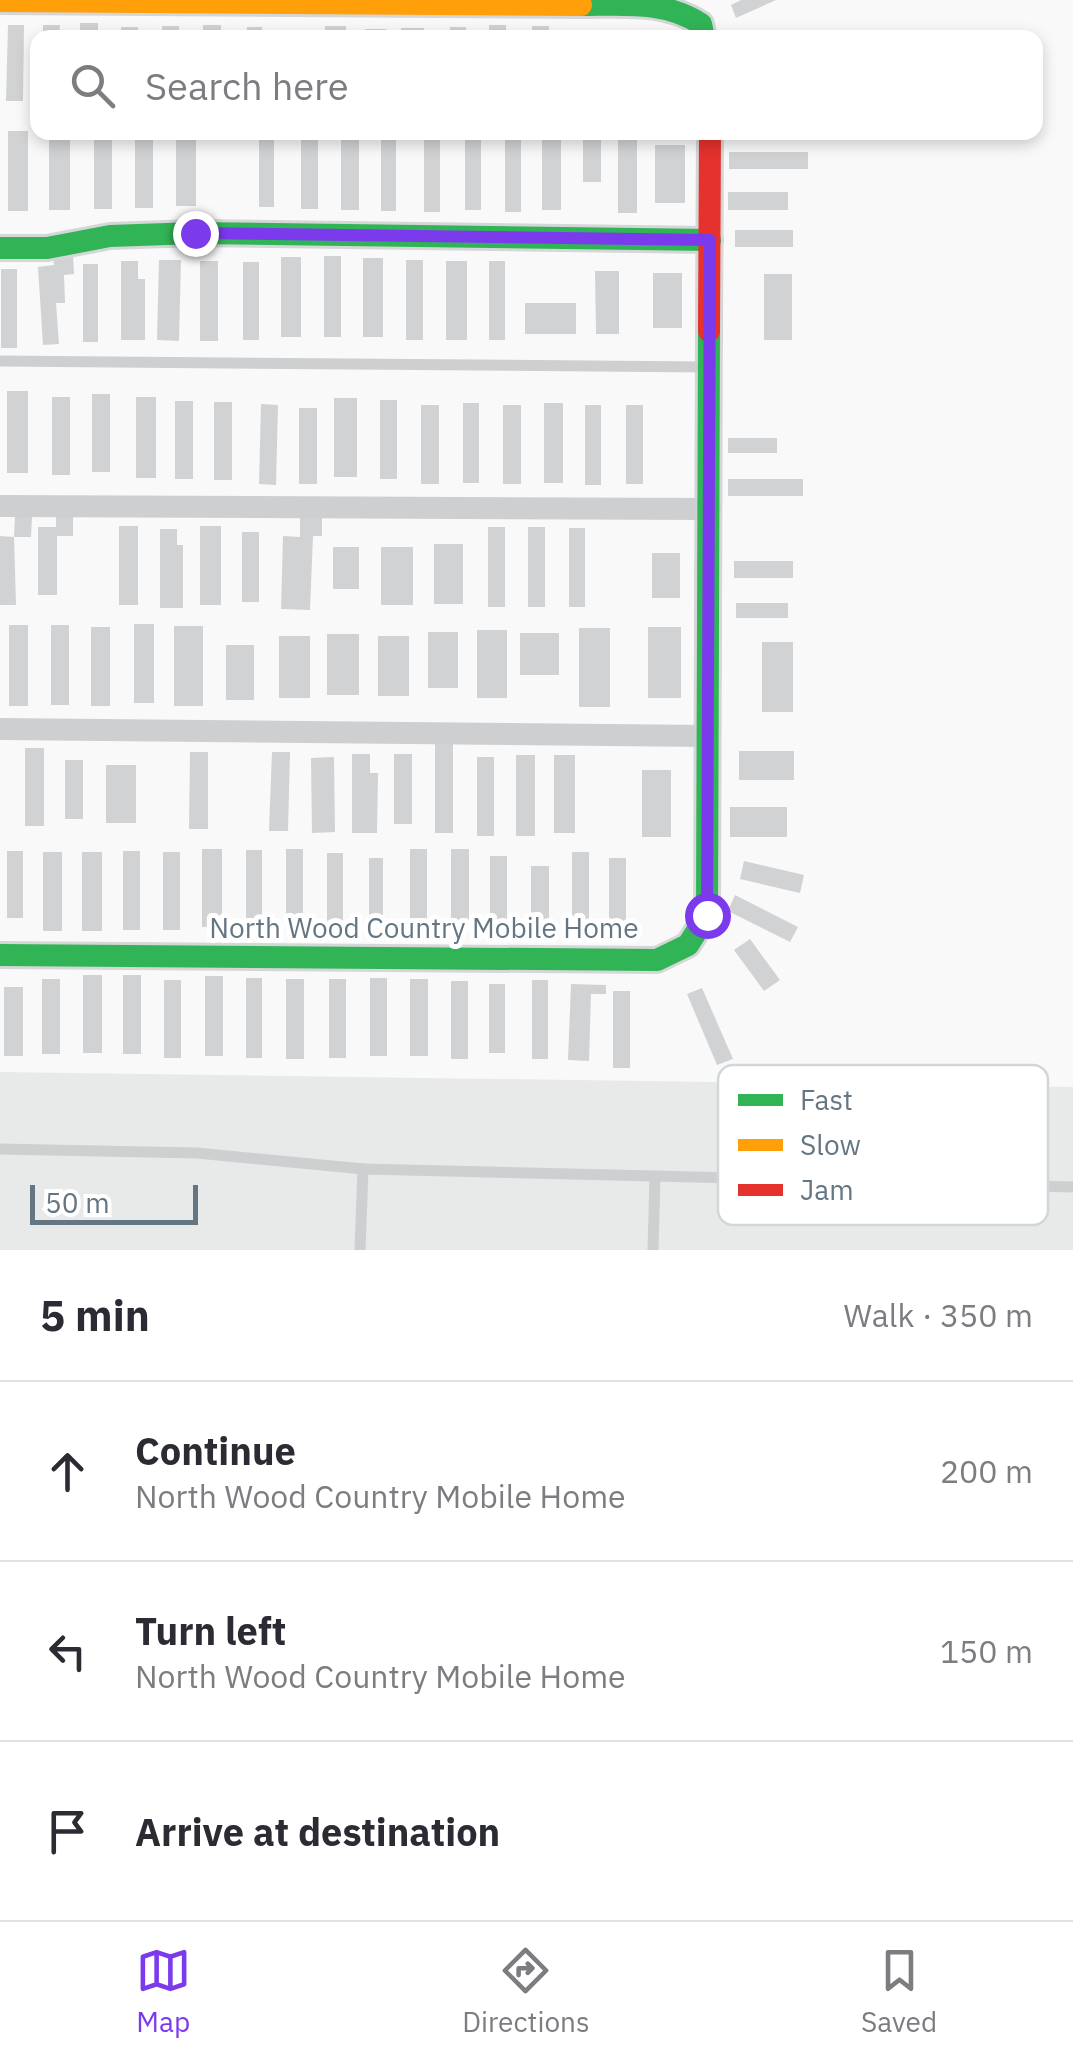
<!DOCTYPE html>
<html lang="en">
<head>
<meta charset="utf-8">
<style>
  body { margin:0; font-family:"IBM Plex Sans",sans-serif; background:#f2f2f3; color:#2b2b33 }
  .scale { position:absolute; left:30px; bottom:25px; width:168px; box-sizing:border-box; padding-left:10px; border:5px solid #657683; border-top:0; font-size:28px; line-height:35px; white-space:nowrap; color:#657683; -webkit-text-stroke:8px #fff; paint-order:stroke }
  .stop { position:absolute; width:30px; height:30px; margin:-22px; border:8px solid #7c3aed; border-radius:50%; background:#fff }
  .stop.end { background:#7c3aed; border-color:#fff; box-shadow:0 2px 10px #0008 }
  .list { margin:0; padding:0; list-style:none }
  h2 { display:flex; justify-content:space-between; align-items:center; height:130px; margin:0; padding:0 40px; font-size:42px }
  h2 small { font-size:32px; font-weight:400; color:#7c7c81 }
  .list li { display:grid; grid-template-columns:65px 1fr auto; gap:30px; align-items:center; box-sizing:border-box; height:180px; padding:0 40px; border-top:2px solid #e1e1e2 }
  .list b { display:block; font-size:38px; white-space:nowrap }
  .list p { margin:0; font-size:32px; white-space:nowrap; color:#7c7c81 }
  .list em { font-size:32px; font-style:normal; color:#7c7c81 }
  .icon { flex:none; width:55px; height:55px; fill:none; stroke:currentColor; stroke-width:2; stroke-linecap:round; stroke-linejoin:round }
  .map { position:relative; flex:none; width:1073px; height:1250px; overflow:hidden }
  .search { position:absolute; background:#fff; box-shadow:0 5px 15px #0003; left:30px; right:30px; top:30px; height:110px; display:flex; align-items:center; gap:25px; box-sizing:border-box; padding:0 35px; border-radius:20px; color:#7c7c81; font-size:38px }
  .sheet { height:670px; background:#fff }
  nav { display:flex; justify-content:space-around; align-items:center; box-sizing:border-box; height:140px; border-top:2px solid #e1e1e2; background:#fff; font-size:28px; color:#7c7c81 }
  nav a { display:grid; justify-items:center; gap:5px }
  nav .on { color:#7c3aed }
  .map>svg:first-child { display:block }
</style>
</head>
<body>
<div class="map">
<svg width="1073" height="1250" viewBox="0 0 1073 1250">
  <rect width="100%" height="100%" fill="#f9f9f9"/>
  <polygon fill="#e8e9e9" points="0,1072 1073,1087 1073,1250 0,1250"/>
  <g fill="#d0d2d3">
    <polygon points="741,0 776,0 736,18 731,5"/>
    <rect x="80" y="23" width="18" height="15"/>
    <polygon points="8,25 24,25 23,101 6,101"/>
    <polygon points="43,25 60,25 59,38 43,38"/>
    <rect x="203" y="25" width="18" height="13"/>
    <rect x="489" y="25" width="17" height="13"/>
    <rect x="162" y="26" width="17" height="12"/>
    <rect x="325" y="26" width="21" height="12"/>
    <rect x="532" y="26" width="17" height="12"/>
    <rect x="121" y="27" width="17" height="11"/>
    <rect x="247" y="27" width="15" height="11"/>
    <rect x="450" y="27" width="16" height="11"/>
    <rect x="401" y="28" width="23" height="10"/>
    <rect x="365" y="29" width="21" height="9"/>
    <rect x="8" y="131" width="20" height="80"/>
    <rect x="49" y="132" width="21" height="78"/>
    <rect x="94" y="132" width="18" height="77"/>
    <rect x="135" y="132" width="18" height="76"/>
    <rect x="176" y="132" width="20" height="74"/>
    <rect x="301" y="132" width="17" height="77"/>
    <rect x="341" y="132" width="18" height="78"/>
    <rect x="381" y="132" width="15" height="79"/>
    <rect x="424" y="132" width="16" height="80"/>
    <rect x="465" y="132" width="16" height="78"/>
    <rect x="542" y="132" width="19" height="78"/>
    <rect x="583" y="132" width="18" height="50"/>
    <rect x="505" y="133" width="16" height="79"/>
    <rect x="618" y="135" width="19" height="78"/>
    <rect x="259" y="138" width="15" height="69"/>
    <rect x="655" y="145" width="30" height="58"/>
    <rect x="729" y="152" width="79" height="17"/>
    <rect x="728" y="192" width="60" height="18"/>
    <rect x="735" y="230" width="58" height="17"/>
    <polygon points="73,254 74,274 64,275 65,303 56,303 59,344 43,345 38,267 54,265 53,255"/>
    <rect x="324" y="256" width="17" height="81"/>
    <rect x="281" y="257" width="20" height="80"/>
    <rect x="363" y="258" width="20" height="79"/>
    <polygon points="159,260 181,260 179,341 157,340"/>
    <rect x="406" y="260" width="17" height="80"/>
    <polygon points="121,261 138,261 138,279 145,279 145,340 121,340"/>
    <rect x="200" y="261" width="18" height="80"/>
    <rect x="446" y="261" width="21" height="79"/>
    <rect x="489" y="261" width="16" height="79"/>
    <rect x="243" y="262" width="16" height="78"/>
    <rect x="83" y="264" width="15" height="78"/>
    <rect x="1" y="269" width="16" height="79"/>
    <polygon points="595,271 619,271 619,334 596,334"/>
    <rect x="653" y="273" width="29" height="55"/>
    <rect x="764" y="274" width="28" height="66"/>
    <rect x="525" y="303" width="51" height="31"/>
    <rect x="7" y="391" width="21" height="82"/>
    <rect x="92" y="394" width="18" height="78"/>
    <rect x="52" y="397" width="18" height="78"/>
    <rect x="136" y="397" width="20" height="81"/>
    <rect x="334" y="398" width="23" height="79"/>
    <rect x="380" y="400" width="17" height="79"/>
    <rect x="175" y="401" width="18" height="78"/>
    <rect x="214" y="402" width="18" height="78"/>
    <rect x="463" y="403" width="16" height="80"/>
    <rect x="544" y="403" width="19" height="80"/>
    <polygon points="261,404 278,405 276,485 259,484"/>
    <rect x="421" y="405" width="18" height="79"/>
    <rect x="503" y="405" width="18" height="79"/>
    <rect x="585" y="405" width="16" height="80"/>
    <rect x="626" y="405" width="17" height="79"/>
    <rect x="299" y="408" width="18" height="76"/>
    <rect x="728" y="438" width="49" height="15"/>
    <rect x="728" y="479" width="75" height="17"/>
    <polygon points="15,515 32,516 31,537 14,537 16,605 0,605 0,536 14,537"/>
    <polygon points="56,517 73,517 73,536 57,536 57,595 38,595 38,527 56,527"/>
    <polygon points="300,517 322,517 322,536 313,536 310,610 281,609 283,536 300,537"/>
    <rect x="119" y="526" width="19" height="79"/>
    <rect x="200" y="526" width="21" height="79"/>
    <rect x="488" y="527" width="17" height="80"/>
    <rect x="528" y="527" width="17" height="80"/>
    <rect x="569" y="528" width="16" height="79"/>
    <polygon points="160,529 177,529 177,545 183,545 183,608 160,608"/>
    <rect x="242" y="532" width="17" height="70"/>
    <rect x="434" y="544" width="29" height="60"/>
    <rect x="333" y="547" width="26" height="42"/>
    <rect x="381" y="547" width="32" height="58"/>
    <rect x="652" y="553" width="28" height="45"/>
    <rect x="734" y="561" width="59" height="17"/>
    <rect x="736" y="603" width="52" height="15"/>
    <rect x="134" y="624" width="20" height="79"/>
    <rect x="9" y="625" width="19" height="81"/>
    <rect x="51" y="625" width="18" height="80"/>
    <rect x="174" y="626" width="29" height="80"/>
    <rect x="91" y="627" width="19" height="79"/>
    <rect x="648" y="627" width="33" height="71"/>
    <rect x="579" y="628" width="31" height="79"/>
    <rect x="477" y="630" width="30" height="68"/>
    <rect x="428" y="632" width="30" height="56"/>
    <rect x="520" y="633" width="39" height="42"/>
    <rect x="327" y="634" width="32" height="61"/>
    <rect x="279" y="636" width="31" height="62"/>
    <rect x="378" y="636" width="31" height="60"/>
    <rect x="762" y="642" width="31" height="70"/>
    <rect x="226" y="645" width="28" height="55"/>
    <rect x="435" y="743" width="18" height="90"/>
    <rect x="25" y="748" width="19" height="78"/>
    <rect x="739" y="751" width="55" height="29"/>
    <polygon points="190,752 208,752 208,829 189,829"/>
    <polygon points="272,752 290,752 288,831 269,831"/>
    <polygon points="352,754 370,754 370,773 378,773 377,833 352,833"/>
    <rect x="394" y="754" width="18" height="70"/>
    <rect x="516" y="755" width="19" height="81"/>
    <rect x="554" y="755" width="21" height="78"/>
    <polygon points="334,757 335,832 312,833 311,758"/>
    <rect x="477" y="757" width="17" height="79"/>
    <rect x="65" y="760" width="18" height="59"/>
    <rect x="106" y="765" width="30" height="58"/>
    <rect x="642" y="770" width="29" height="67"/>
    <rect x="730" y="807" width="57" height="30"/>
    <rect x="202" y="849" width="20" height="78"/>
    <rect x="286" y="849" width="17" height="82"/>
    <rect x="410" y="849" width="17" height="78"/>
    <rect x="451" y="849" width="18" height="79"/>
    <rect x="246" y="850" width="16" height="80"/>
    <rect x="7" y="851" width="16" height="67"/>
    <rect x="123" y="851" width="17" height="79"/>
    <rect x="43" y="852" width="19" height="79"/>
    <rect x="82" y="852" width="20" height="79"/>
    <rect x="163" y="852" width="17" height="78"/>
    <rect x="572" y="852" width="17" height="79"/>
    <rect x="327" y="853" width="16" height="78"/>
    <rect x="490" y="856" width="17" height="81"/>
    <rect x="369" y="858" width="14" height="66"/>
    <rect x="609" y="858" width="17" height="78"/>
    <polygon points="744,861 804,875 800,893 740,879"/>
    <rect x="531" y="866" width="18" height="59"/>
    <polygon points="735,895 798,927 790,942 728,911"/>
    <polygon points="750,939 780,980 764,991 734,950"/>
    <rect x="83" y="975" width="19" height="78"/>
    <rect x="123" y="975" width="18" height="79"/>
    <rect x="205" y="976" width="18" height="80"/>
    <rect x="246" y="978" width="16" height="80"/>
    <rect x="370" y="978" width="17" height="78"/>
    <rect x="42" y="979" width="18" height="75"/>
    <rect x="286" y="979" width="18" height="80"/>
    <rect x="329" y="979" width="17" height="79"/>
    <rect x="410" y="979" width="18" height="77"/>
    <rect x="164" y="980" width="17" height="78"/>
    <rect x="532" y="980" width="16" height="79"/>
    <rect x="451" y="981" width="17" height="78"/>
    <rect x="489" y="984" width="16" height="69"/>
    <polygon points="571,984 606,985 606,994 591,994 589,1061 568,1060"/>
    <rect x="4" y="987" width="19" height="69"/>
    <polygon points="702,988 733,1059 717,1065 687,994"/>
    <rect x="613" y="991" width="17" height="77"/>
  </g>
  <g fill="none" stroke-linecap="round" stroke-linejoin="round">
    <defs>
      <g id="fast">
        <path d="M581,5C623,5 665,0 701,24L704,38"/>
        <polyline points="0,248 47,248 110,236 195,233 710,240"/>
        <polyline points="0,955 657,960 688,945 707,915 709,331"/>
      </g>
      <polyline id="slow" points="0,1 581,5"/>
      <polyline id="jam" points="709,331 710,132"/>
    </defs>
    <use href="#fast" stroke="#d5d6d7" stroke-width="28"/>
    <use href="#slow" stroke="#d5d6d7" stroke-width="28"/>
    <use href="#jam" stroke="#d5d6d7" stroke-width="28"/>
    <g stroke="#cecfd0" stroke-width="11">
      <polyline points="0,361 706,367"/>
      <polyline points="0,1149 197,1153 363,1169"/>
      <polyline points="655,1176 1073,1187"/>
      <polyline points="360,1250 363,1169 655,1176 653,1250"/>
    </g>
    <g stroke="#cecfd0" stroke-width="22">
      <polyline points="0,506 710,509"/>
      <polyline points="0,729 707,736"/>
    </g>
    <use href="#fast" stroke="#30b455" stroke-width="22"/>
    <use href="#slow" stroke="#ff9f0a" stroke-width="22"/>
    <use href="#jam" stroke="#e5322d" stroke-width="22"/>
  </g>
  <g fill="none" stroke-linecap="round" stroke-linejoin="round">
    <polyline stroke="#7c3aed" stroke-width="12" points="195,233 710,240 707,915"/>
  </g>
  <g text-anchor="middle" stroke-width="10" stroke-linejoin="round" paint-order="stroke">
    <g font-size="28" fill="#657683" stroke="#fff">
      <text x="424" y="938">North Wood Country Mobile Home</text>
    </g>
  </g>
  <rect x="718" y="1065" width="330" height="160" rx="15" fill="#fff" stroke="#d1d6da" stroke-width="2.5"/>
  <rect x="738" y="1094" width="45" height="12" fill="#30b455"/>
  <rect x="738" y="1139" width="45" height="12" fill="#ff9f0a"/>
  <rect x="738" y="1184" width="45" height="12" fill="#e5322d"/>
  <g font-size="28" fill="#657683">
    <text x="800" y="1110">Fast</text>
    <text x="800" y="1155">Slow</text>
    <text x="800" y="1200">Jam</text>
  </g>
</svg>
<div class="scale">50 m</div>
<div class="stop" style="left:707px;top:915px"></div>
<div class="stop end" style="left:195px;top:233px"></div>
<div class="search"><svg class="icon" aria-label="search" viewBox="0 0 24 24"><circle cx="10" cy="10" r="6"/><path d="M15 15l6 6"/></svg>Search here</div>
</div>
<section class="sheet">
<h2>5 min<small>Walk · 350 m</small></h2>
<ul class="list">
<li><svg class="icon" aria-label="ahead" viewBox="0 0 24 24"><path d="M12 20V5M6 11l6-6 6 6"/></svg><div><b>Continue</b><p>North Wood Country Mobile Home</p></div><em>200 m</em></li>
<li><svg class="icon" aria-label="left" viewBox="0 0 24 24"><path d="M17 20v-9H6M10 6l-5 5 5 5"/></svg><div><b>Turn left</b><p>North Wood Country Mobile Home</p></div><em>150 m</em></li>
<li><svg class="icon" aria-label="arrive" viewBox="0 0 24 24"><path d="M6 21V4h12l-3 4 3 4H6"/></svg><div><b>Arrive at destination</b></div></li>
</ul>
</section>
<nav>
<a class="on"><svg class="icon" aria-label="map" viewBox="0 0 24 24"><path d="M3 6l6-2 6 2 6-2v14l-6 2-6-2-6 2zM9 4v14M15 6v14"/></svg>Map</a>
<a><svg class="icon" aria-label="directions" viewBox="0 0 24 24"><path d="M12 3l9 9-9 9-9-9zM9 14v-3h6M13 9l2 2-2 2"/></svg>Directions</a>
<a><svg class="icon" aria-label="saved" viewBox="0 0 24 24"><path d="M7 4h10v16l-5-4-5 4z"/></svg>Saved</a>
</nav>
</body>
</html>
